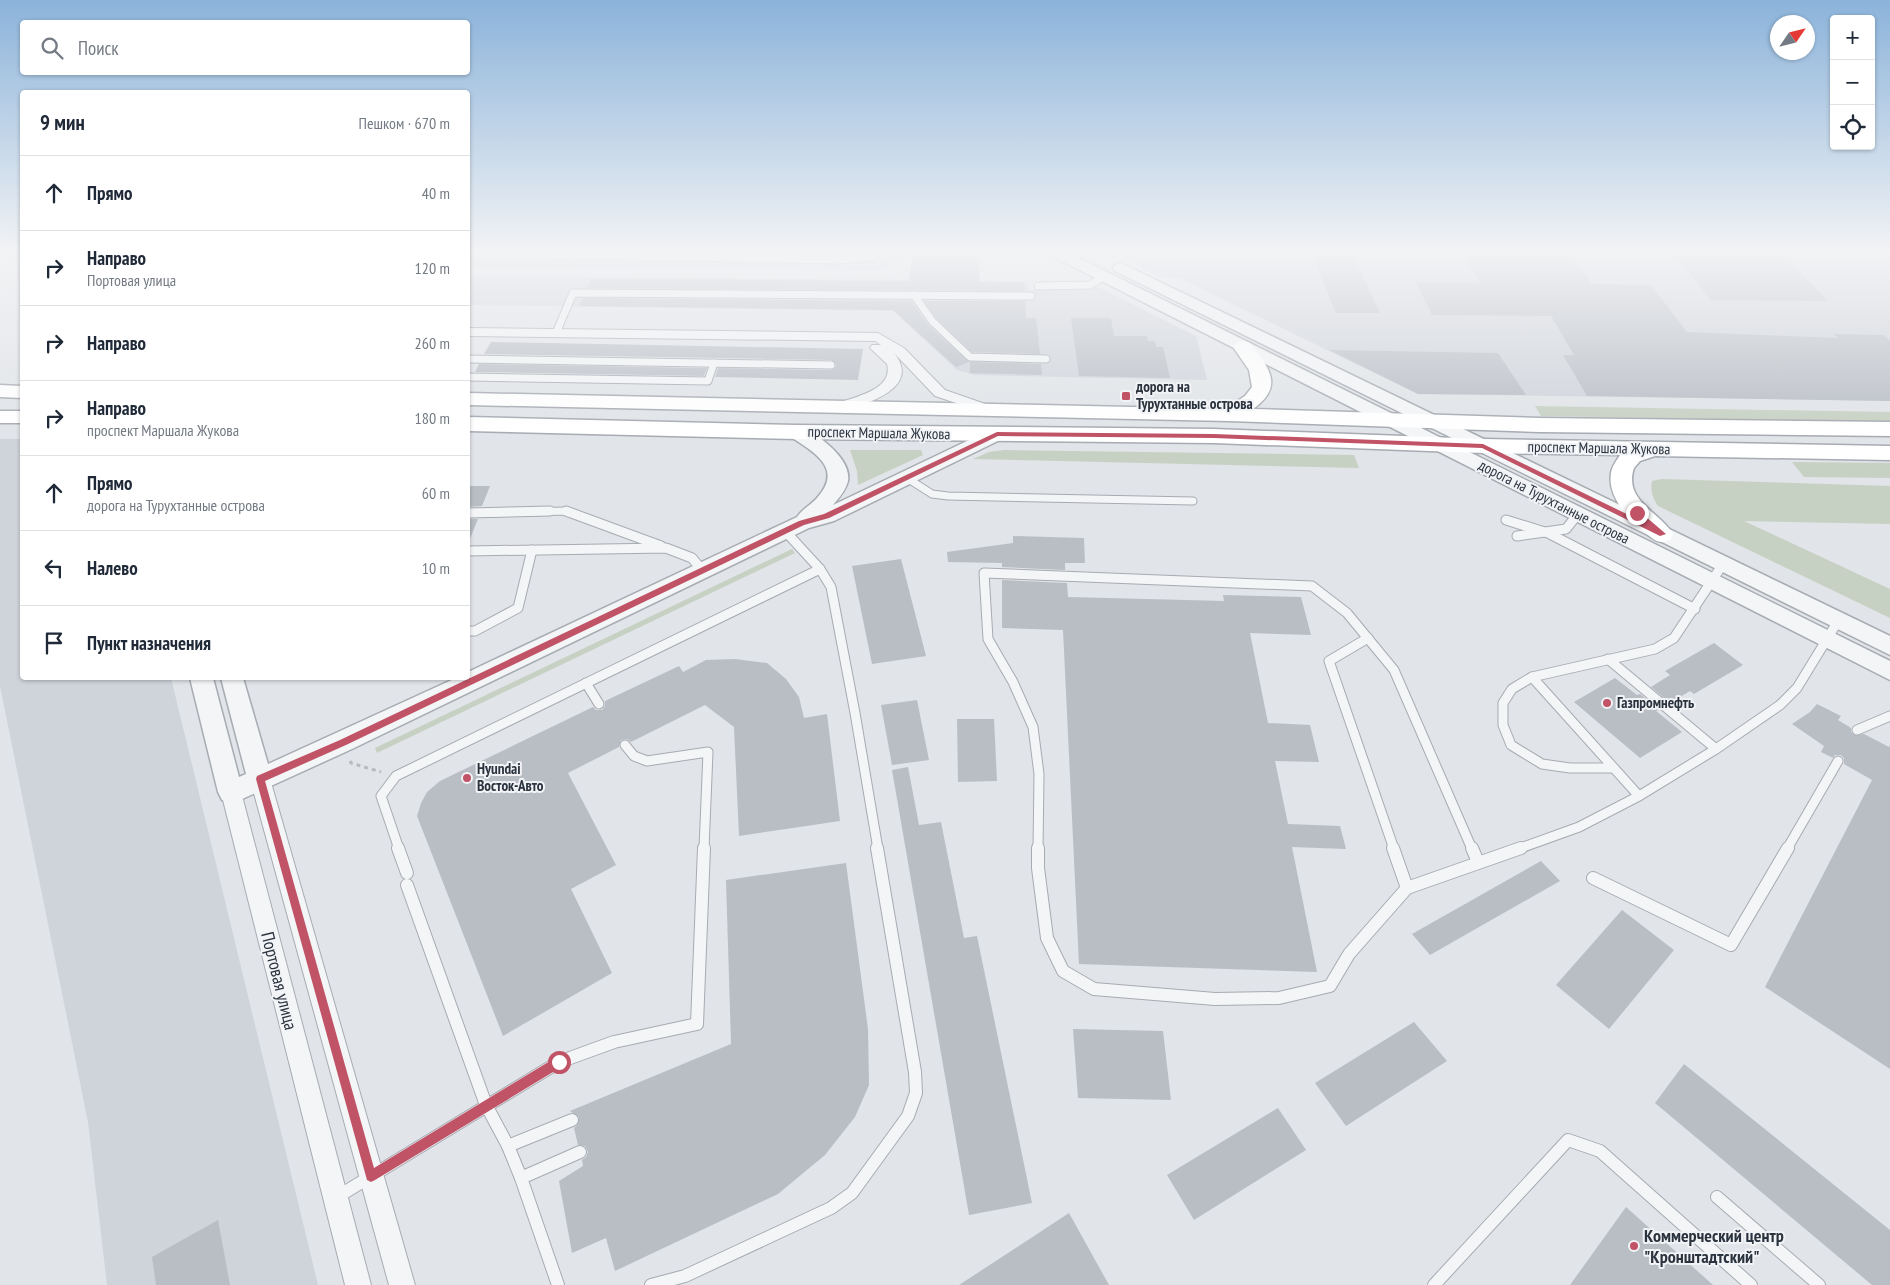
<!DOCTYPE html>
<html lang="ru">
<head>
<meta charset="utf-8">
<style>
  body { margin:0; font-family:"PT Sans Narrow",sans-serif; background:#f2f2f3; color:#1f2937 }
  .controls { position:absolute; right:15px; top:15px; display:grid; overflow:hidden; border-radius:5px; box-shadow:0 1px 4px #0004 }
  .controls button { width:45px; height:45px; display:grid; place-items:center; padding:0; border:0; border-bottom:1px solid #e0e1e3; background:#fff; color:#1f2937; font:25px sans-serif }
  .compass { position:absolute; left:1770px; top:15px; width:45px; height:45px; border-radius:50%; background:#fff; box-shadow:0 1px 4px #0004; rotate:55deg }
  .stop { position:absolute; width:15px; height:15px; margin:-11px; border:4px solid #c15366; border-radius:50%; background:#fff }
  .stop.end { background:#c15366; border-color:#fff; box-shadow:0 1px 5px #0008 }
  .list { margin:0; padding:0; list-style:none }
  h2 { display:flex; justify-content:space-between; align-items:center; height:65px; margin:0; padding:0 20px; font-size:21px }
  h2 small { font-size:16px; font-weight:400; color:#747a83 }
  .list li { display:grid; grid-template-columns:32px 1fr auto; gap:15px; align-items:center; box-sizing:border-box; height:75px; padding:0 20px; border-top:1px solid #e0e1e3 }
  .list b { display:block; font-size:19px; white-space:nowrap }
  .list p { margin:0; font-size:16px; white-space:nowrap; color:#747a83 }
  .list em { font-size:16px; font-style:normal; color:#747a83 }
  .icon { flex:none; width:28px; height:28px; fill:none; stroke:currentColor; stroke-width:2; stroke-linecap:round; stroke-linejoin:round }
  .map { position:relative; flex:none; width:1890px; height:1285px; overflow:hidden }
  .search { position:absolute; background:#fff; box-shadow:0 1px 4px #0004; left:20px; top:20px; width:450px; height:55px; display:flex; align-items:center; gap:12px; box-sizing:border-box; padding:0 18px; border-radius:5px; color:#747a83; font-size:19px }
  .panel { position:absolute; background:#fff; box-shadow:0 1px 4px #0004; left:20px; top:90px; width:450px; height:590px; border-radius:5px }
  .map>svg:first-child { display:block }
</style>
</head>
<body>
<div class="map">
<svg width="1890" height="1285" viewBox="0 0 1890 1285">
  <rect width="100%" height="100%" fill="#e1e4e8"/>
  <g fill="#cfd3da">
    <polygon points="468,253 906,253 900,260 878,270 468,267"/>
    <polygon points="1111,253 1890,253 1890,401 1418,394 1181,279 1157,276"/>
    <polygon points="468,276 1028,281 1030,290 1098,287 1196,336 1207,380 975,375 957,370 893,311 468,305"/>
    <polygon points="0,439 22,439 22,678 171,678 318,1285 107,1285 88,1122 0,686"/>
  </g>
  <g fill="#c7d1c3">
    <polygon points="1535,406 1890,412 1890,422 1541,416"/>
    <polygon points="850,450 921,450 923,455 858,485 857,471"/>
    <polygon points="1004,450 1354,455 1359,468 973,459 989,452"/>
    <polygon points="1792,462 1890,463 1890,478 1804,477"/>
    <path d="M1662,479L1890,486V524L1744,521L1890,589V618L1658,506C1653,498 1650,491 1652,481Z"/>
    <polygon points="792,549 795,553 377,753 375,748"/>
  </g>
  <g fill="#b9bec5">
    <polygon points="913,253 980,253 979,282 1024,282 1025,291 587,288 591,279 909,281"/>
    <polygon points="1311,253 1352,253 1380,313 1336,313"/>
    <polygon points="1462,253 1571,253 1592,284 1651,285 1687,332 1838,338 1834,334 1884,335 1890,341 1890,401 1587,396 1563,355 1574,355 1551,316 1432,315 1416,282 1480,283"/>
    <polygon points="1674,255 1784,255 1828,301 1711,300"/>
    <polygon points="583,298 911,301 928,325 969,362 956,367 893,310 579,306"/>
    <polygon points="924,301 1025,301 1026,318 1036,318 1040,354 972,352 936,318"/>
    <polygon points="1071,318 1111,318 1114,336 1147,336 1148,341 1155,341 1156,347 1163,347 1170,378 1079,376"/>
    <polygon points="491,342 863,349 858,380 715,377 718,368 831,370 835,368 836,365 831,360 484,354"/>
    <polygon points="1329,350 1498,353 1526,395 1418,394"/>
    <polygon points="970,362 1041,364 1042,375 970,373"/>
    <polygon points="479,364 707,368 704,376 475,372"/>
    <polygon points="468,486 490,486 482,506 468,507"/>
    <polygon points="468,519 478,519 469,541 468,541"/>
    <polygon points="1013,536 1084,538 1085,563 1065,563 1065,570 1002,567 1002,563 948,562 947,552 1013,543"/>
    <polygon points="901,559 926,656 872,664 852,566"/>
    <polygon points="1002,580 1067,583 1068,597 1224,601 1223,595 1301,597 1311,635 1250,633 1268,723 1310,725 1319,762 1275,761 1288,824 1340,826 1346,849 1292,847 1317,972 1079,964 1063,630 1002,628"/>
    <polygon points="1714,643 1743,665 1694,694 1690,691 1670,703 1651,687 1670,675 1665,671"/>
    <polygon points="735,659 767,663 786,679 799,697 804,718 827,714 840,821 739,836 734,727 705,705 631,742 627,739 621,740 619,747 568,773 616,865 571,889 612,973 503,1036 417,816 421,803 427,792 440,781 593,707 596,710 602,710 605,706 605,701 679,666 683,672 706,660"/>
    <polygon points="1615,678 1637,695 1640,694 1659,710 1656,711 1682,732 1640,758 1574,702"/>
    <polygon points="917,700 929,760 892,765 881,705"/>
    <polygon points="1817,704 1841,716 1838,720 1851,728 1851,732 1854,735 1864,734 1889,747 1890,745 1890,1069 1765,987 1872,780 1844,764 1844,758 1841,755 1835,755 1833,758 1821,752 1824,746 1792,724 1810,712"/>
    <polygon points="957,719 994,719 997,781 958,782"/>
    <polygon points="908,767 919,825 941,822 964,938 977,936 1032,1203 969,1215 892,770"/>
    <polygon points="1541,861 1560,881 1430,955 1412,934"/>
    <polygon points="846,863 868,1029 869,1085 855,1117 825,1155 778,1194 615,1271 606,1238 572,1253 559,1181 583,1166 582,1160 586,1157 588,1152 585,1146 578,1145 574,1128 578,1124 579,1117 570,1111 731,1044 726,880"/>
    <polygon points="1622,910 1674,950 1609,1029 1556,985"/>
    <polygon points="1414,1022 1447,1061 1346,1126 1315,1083"/>
    <polygon points="1073,1029 1163,1031 1171,1100 1078,1098"/>
    <polygon points="1684,1064 1890,1230 1890,1285 1872,1285 1655,1103"/>
    <polygon points="1278,1108 1306,1150 1194,1220 1167,1175"/>
    <polygon points="1626,1207 1713,1285 1570,1285"/>
    <polygon points="1069,1213 1109,1285 959,1285 1028,1240"/>
    <polygon points="218,1220 230,1285 156,1285 152,1257"/>
  </g>
  <g fill="none" stroke-linecap="round" stroke-linejoin="round">
    <defs>
      <g id="service-far2">
        <polyline points="468,253 838,260 871,257 878,253"/>
        <polyline points="1038,286 1090,285 1103,277"/>
        <polyline points="914,295 932,321 970,357 1046,359"/>
        <polyline points="556,333 573,293 1031,296"/>
        <polyline points="468,359 831,365"/>
        <polyline points="468,377 708,381 714,363"/>
        <polyline points="907,478 932,494 948,496 1193,501"/>
        <polyline points="489,513 565,511 569,513"/>
      </g>
      <g id="service-far1">
        <polyline points="566,511 661,546"/>
        <polyline points="468,513 550,511"/>
        <polyline points="1506,520 1548,533 1695,609"/>
        <polyline points="1517,536 1566,529 1578,514"/>
        <polyline points="468,551 666,548 692,558 702,570"/>
        <polyline points="820,569 831,587 855,713 878,849"/>
        <polyline points="468,631 475,631 518,608 532,550"/>
        <polyline points="1368,638 1329,661 1394,849"/>
        <polyline points="1608,659 1716,749"/>
        <polyline points="1532,677 1512,689 1503,703 1503,725 1511,745 1542,764 1570,768 1613,768"/>
        <polyline points="586,683 599,704"/>
        <polyline points="1857,730 1890,716"/>
        <polyline points="625,745 634,756 647,761 708,752 704,849"/>
        <polyline points="1639,796 1532,677 1655,649 1674,638 1723,564"/>
        <polyline points="399,849 381,796 396,776 820,569 785,531"/>
        <polyline points="1038,849 1039,774 1033,727 1013,682 988,639 984,573 1312,586 1347,613 1394,670 1472,849"/>
        <polyline points="1518,849 1579,827 1639,796 1716,749 1780,705 1797,688 1838,621"/>
        <polyline points="1787,849 1838,761"/>
      </g>
      <g id="service">
        <polyline points="398,848 407,873"/>
        <polyline points="1038,848 1038,868 1047,938 1063,971 1094,989 1215,999 1279,998 1330,986 1349,954 1407,888"/>
        <polyline points="1393,848 1407,888 1521,848"/>
        <polyline points="1472,848 1478,862"/>
        <polyline points="1593,878 1731,945 1788,848"/>
        <polyline points="407,885 486,1105 508,1146 521,1178 558,1285"/>
        <polyline points="508,1146 572,1120"/>
        <polyline points="521,1178 580,1152"/>
        <polyline points="337,1197 559,1062 614,1042 697,1024 704,848"/>
        <polyline points="1717,1197 1819,1285"/>
        <polyline points="651,1285 685,1276 831,1208 852,1193 908,1116 916,1093 915,1072 877,848"/>
        <polyline points="1434,1285 1568,1140 1600,1151 1751,1285"/>
      </g>
      <g id="minor">
        <path d="M468,328L878,333L904,348L945,390L994,407L996,410L994,413L989,414L935,396L894,353C922,387 868,404 843,410L838,409L836,406L838,403C856,397 894,389 887,364L870,348L872,345H881L875,341L468,336Z"/>
        <polygon points="260,771 267,773 270,779 415,1285 389,1285 250,779 253,773"/>
        <polygon points="231,784 238,786 241,792 371,1285 345,1285 221,792 224,786"/>
      </g>
      <g id="tertiary">
        <polygon points="1049,253 1069,253 1890,661 1890,680 1052,256"/>
        <polygon points="1121,263 1890,636 1890,655 1115,271 1113,268 1115,265"/>
        <path d="M796,426C815,431 852,458 848,481C846,490 839,498 833,505L990,430L997,428L1004,430L1006,434L1004,438L834,521L809,528L352,749L240,800L231,803L222,800L218,792L190,678H213L239,777L246,774L221,678H243L268,764L456,678H468V672L797,517C802,509 811,505 817,498C844,468 814,452 789,436L787,432L789,428Z"/>
      </g>
      <g id="secondary">
        <path d="M1243,341L1250,343C1269,368 1285,386 1253,409L1540,418L1890,422V436L1540,432L1229,421L468,405V393L1225,409L1245,396L1252,387L1249,370L1233,347L1236,343Z"/>
        <polygon points="0,385 22,386 22,398 0,397"/>
        <rect x="0" y="411" width="22" height="12"/>
        <path d="M468,417L796,425L1214,429L1483,439L1890,446V460L1655,456L1640,461L1634,468C1623,501 1660,512 1673,534L1670,540C1668,540 1665,542 1662,542C1656,542 1650,537 1645,532C1628,518 1607,497 1611,473C1612,466 1617,460 1620,455L1483,453L1214,443L796,439L468,431Z"/>
      </g>
    </defs>
    <use href="#service-far2" stroke="#a7abb2" stroke-width="9"/>
    <use href="#service-far1" stroke="#a7abb2" stroke-width="11"/>
    <use href="#service" stroke="#a7abb2" stroke-width="14"/>
    <use href="#minor" stroke="#a7abb2" stroke-width="2"/>
    <use href="#tertiary" stroke="#a7abb2" stroke-width="3"/>
    <use href="#secondary" stroke="#a7abb2" stroke-width="3"/>
    <polyline stroke="#b7bbc0" stroke-width="3" stroke-dasharray="4 4" stroke-linecap="butt" points="350,761 351,763 381,772"/>
    <use href="#service-far2" stroke="#f3f5f7" stroke-width="7"/>
    <use href="#service-far1" stroke="#f3f5f7" stroke-width="9"/>
    <use href="#service" stroke="#f3f5f7" stroke-width="12"/>
    <use href="#minor" fill="#f3f5f7" fill-rule="evenodd"/>
    <use href="#tertiary" fill="#f3f5f7" fill-rule="evenodd"/>
    <use href="#secondary" fill="#fff" fill-rule="evenodd"/>
  </g>
  <linearGradient id="sky" x2="0" y2="1"><stop stop-color="#8bb3da"/><stop offset="0.58" stop-color="#f2f3f5"/><stop offset="1" stop-color="#f2f3f5" stop-opacity="0"/></linearGradient>
  <rect width="1890" height="433" fill="url(#sky)"/>
  <polygon fill="#c15366" points="997,432 1214,434 1483,444 1643,522 1633,513 1639,511 1666,534 1660,536 1482,448 1214,438 998,436 829,518 804,525 346,745 265,781 374,1168 555,1058 559,1057 563,1058 565,1062 563,1066 375,1180 371,1182 367,1180 256,779 257,776 340,740 799,521 824,514"/>
  <g fill="#c15366" stroke="#f1f3f6" stroke-width="2">
    <rect x="1121" y="391" width="10" height="10" rx="2.5"/>
    <circle cx="1607" cy="703" r="5"/>
    <circle cx="467" cy="778" r="5"/>
    <circle cx="1634" cy="1246" r="5"/>
  </g>
  <g text-anchor="middle" stroke-width="4" stroke-linejoin="round" paint-order="stroke">
    <g font-size="15" font-weight="bold" fill="#2b333e" stroke="#f1f3f6" text-anchor="start">
      <text x="1136" y="392">дорога на<tspan x="1136" dy="17">Турухтанные острова</tspan></text>
      <text x="1617" y="708">Газпромнефть</text>
      <text x="477" y="774">Hyundai<tspan x="477" dy="17">Восток-Авто</tspan></text>
    </g>
    <g font-size="15" fill="#2b333e" stroke="#f1f3f6">
      <text transform="translate(879 433) rotate(1)" y="5">проспект Маршала Жукова</text>
      <text transform="translate(1599 448) rotate(1)" y="5">проспект Маршала Жукова</text>
      <text transform="translate(1554 502) rotate(27)" y="5">дорога на Турухтанные острова</text>
    </g>
    <g font-size="18" fill="#2b333e" stroke="#f1f3f6">
      <text transform="translate(279 981) rotate(76)" y="6">Портовая улица</text>
    </g>
    <g font-size="18" font-weight="bold" fill="#2b333e" stroke="#f1f3f6" text-anchor="start">
      <text x="1644" y="1242">Коммерческий центр<tspan x="1644" dy="21">"Кронштадтский"</tspan></text>
    </g>
  </g>
</svg>
<div class="controls">
<button>+</button>
<button>−</button>
<button><svg class="icon" aria-label="locate" viewBox="0 0 24 24"><circle cx="12" cy="12" r="6"/><path d="M12 2v4M12 18v4M2 12h4M18 12h4"/></svg></button>
</div>
<svg class="compass" viewBox="-18 -18 36 36"><path d="M0-13l5 13h-10z" fill="#e53935"/><path d="M0 13l5-13h-10z" fill="#747a83"/></svg>
<div class="stop" style="left:559px;top:1062px"></div>
<div class="stop end" style="left:1637px;top:513px"></div>
<div class="search"><svg class="icon" aria-label="search" viewBox="0 0 24 24"><circle cx="10" cy="10" r="6"/><path d="M15 15l6 6"/></svg>Поиск</div>
<section class="panel">
<h2>9 мин<small>Пешком · 670 m</small></h2>
<ul class="list">
<li><svg class="icon" aria-label="ahead" viewBox="0 0 24 24"><path d="M12 20V5M6 11l6-6 6 6"/></svg><div><b>Прямо</b></div><em>40 m</em></li>
<li><svg class="icon" aria-label="right" viewBox="0 0 24 24"><path d="M7 20v-9h11M14 6l5 5-5 5"/></svg><div><b>Направо</b><p>Портовая улица</p></div><em>120 m</em></li>
<li><svg class="icon" aria-label="right" viewBox="0 0 24 24"><path d="M7 20v-9h11M14 6l5 5-5 5"/></svg><div><b>Направо</b></div><em>260 m</em></li>
<li><svg class="icon" aria-label="right" viewBox="0 0 24 24"><path d="M7 20v-9h11M14 6l5 5-5 5"/></svg><div><b>Направо</b><p>проспект Маршала Жукова</p></div><em>180 m</em></li>
<li><svg class="icon" aria-label="ahead" viewBox="0 0 24 24"><path d="M12 20V5M6 11l6-6 6 6"/></svg><div><b>Прямо</b><p>дорога на Турухтанные острова</p></div><em>60 m</em></li>
<li><svg class="icon" aria-label="left" viewBox="0 0 24 24"><path d="M17 20v-9H6M10 6l-5 5 5 5"/></svg><div><b>Налево</b></div><em>10 m</em></li>
<li><svg class="icon" aria-label="arrive" viewBox="0 0 24 24"><path d="M6 21V4h12l-3 4 3 4H6"/></svg><div><b>Пункт назначения</b></div></li>
</ul>
</section>
</div>
</body>
</html>
